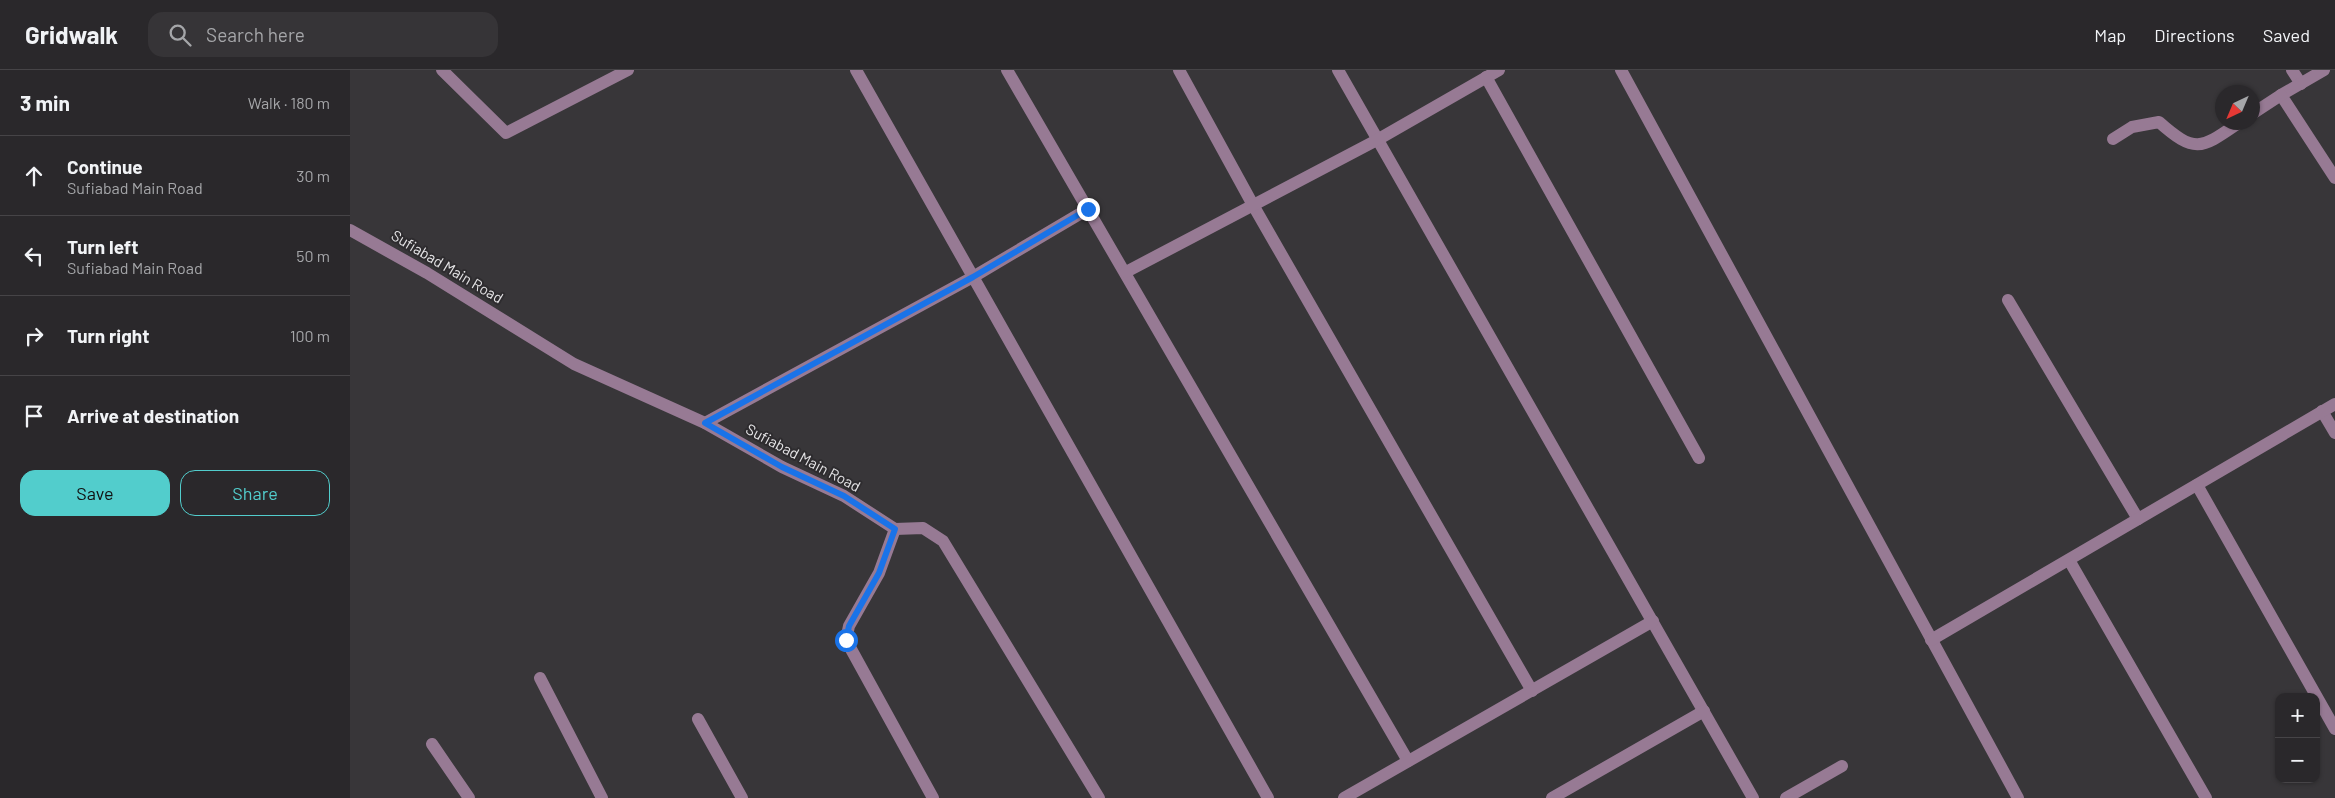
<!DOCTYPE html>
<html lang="en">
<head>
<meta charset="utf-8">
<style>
  body { margin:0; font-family:Barlow,sans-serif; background:#363437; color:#f1f3f6 }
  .controls { position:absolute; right:15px; bottom:15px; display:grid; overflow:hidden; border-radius:10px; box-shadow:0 1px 4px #0004 }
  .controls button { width:45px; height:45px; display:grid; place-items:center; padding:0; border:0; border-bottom:1px solid #464447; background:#2a282b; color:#f1f3f6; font:25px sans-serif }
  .compass { position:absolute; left:1865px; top:15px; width:45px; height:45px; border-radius:50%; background:#2a282b; box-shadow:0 1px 4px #0004; rotate:224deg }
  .stop { position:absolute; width:15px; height:15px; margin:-11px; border:4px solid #1a73e8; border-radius:50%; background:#fff }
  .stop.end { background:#1a73e8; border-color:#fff; box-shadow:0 1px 5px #0008 }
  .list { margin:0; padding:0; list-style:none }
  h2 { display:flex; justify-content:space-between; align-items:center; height:65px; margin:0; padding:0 20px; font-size:21px }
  h2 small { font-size:16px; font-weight:400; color:#a5a6a9 }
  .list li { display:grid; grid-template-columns:32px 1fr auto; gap:15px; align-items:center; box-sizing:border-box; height:80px; padding:0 20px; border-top:1px solid #464447 }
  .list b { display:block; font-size:19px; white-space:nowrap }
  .list p { margin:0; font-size:16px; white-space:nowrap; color:#a5a6a9 }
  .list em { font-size:16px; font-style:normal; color:#a5a6a9 }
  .actions { display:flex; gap:10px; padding:15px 20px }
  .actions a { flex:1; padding:11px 0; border:1px solid #52cdcc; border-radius:15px; text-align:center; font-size:18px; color:#52cdcc }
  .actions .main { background:#52cdcc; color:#111 }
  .icon { flex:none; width:28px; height:28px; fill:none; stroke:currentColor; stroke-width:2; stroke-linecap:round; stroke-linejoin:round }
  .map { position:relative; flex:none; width:1985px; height:728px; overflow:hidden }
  header { display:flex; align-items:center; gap:30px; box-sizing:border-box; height:70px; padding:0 25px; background:#2a282b; border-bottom:1px solid #464447 }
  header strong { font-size:24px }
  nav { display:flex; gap:28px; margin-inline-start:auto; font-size:18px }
  .search { width:350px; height:45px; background:#363437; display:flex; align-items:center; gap:12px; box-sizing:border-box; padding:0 18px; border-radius:15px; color:#a5a6a9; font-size:19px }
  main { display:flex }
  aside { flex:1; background:#2a282b }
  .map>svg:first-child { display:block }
</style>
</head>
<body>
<header>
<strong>Gridwalk</strong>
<div class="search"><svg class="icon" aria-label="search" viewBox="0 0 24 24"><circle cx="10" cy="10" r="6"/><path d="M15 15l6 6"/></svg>Search here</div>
<nav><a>Map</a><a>Directions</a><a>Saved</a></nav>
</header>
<main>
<aside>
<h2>3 min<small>Walk · 180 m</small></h2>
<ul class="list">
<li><svg class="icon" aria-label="ahead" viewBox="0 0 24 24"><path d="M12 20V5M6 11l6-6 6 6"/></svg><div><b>Continue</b><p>Sufiabad Main Road</p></div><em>30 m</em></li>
<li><svg class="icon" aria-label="left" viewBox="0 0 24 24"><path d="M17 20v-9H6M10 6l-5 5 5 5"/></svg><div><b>Turn left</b><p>Sufiabad Main Road</p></div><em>50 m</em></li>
<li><svg class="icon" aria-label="right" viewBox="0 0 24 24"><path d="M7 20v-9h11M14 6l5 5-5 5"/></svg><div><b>Turn right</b></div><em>100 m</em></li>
<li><svg class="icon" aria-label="arrive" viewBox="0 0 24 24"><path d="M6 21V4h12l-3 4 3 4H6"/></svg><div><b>Arrive at destination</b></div></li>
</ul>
<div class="actions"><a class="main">Save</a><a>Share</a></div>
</aside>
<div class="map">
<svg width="1985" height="728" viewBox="0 0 1985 728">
  <rect width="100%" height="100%" fill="#383639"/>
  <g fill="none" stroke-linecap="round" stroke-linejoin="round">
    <g stroke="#977a94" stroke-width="12">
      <polyline points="92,0 156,63 278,0"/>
      <polyline points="506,0 918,728"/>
      <polyline points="657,0 1058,691"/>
      <polyline points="829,0 903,135 1182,621"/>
      <polyline points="988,0 1403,728"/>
      <polyline points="1271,0 1668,728"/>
      <polyline points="1942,0 1951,14"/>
      <polyline points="1974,0 1931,25 1985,108"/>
      <polyline points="1136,7 1349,388"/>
      <polyline points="1902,44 1931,25"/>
      <path d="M1763,69L1782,57L1809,52C1846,85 1852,78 1890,52"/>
      <polyline points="0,160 77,203 224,294 355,353 432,397 494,426 545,459 529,503 499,556 496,570 583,728"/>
      <polyline points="776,202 1027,70 1149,0"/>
      <polyline points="1658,230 1788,449"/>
      <polyline points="1972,341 1985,363"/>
      <polyline points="355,353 623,207 738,139"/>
      <polyline points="1847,415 1985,659"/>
      <polyline points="545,459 573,458 593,471 749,728"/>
      <polyline points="1719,490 1856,728"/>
      <polyline points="1581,570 1985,334"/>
      <polyline points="190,608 252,728"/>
      <polyline points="348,649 392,728"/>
      <polyline points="82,674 119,728"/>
      <polyline points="994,728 1303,551"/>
      <polyline points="1202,728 1354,641"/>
      <polyline points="1436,728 1492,696"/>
    </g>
  </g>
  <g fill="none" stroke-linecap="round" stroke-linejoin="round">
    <polyline stroke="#1a73e8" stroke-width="6" points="496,570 499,556 529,503 545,459 494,426 432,397 355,353 623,207 738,139"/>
  </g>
  <g text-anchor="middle" stroke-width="4" stroke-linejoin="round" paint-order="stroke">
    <g font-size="15" fill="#e6e5e7" stroke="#2e2c2f">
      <text transform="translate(97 197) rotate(31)" y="5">Sufiabad Main Road</text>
      <text transform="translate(453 388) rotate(28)" y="5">Sufiabad Main Road</text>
    </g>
  </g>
</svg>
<div class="controls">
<button>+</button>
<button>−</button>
</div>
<svg class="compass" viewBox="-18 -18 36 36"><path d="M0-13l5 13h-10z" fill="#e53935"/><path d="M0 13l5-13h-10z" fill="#a5a6a9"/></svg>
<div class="stop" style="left:496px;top:570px"></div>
<div class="stop end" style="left:738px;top:139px"></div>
</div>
</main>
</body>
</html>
